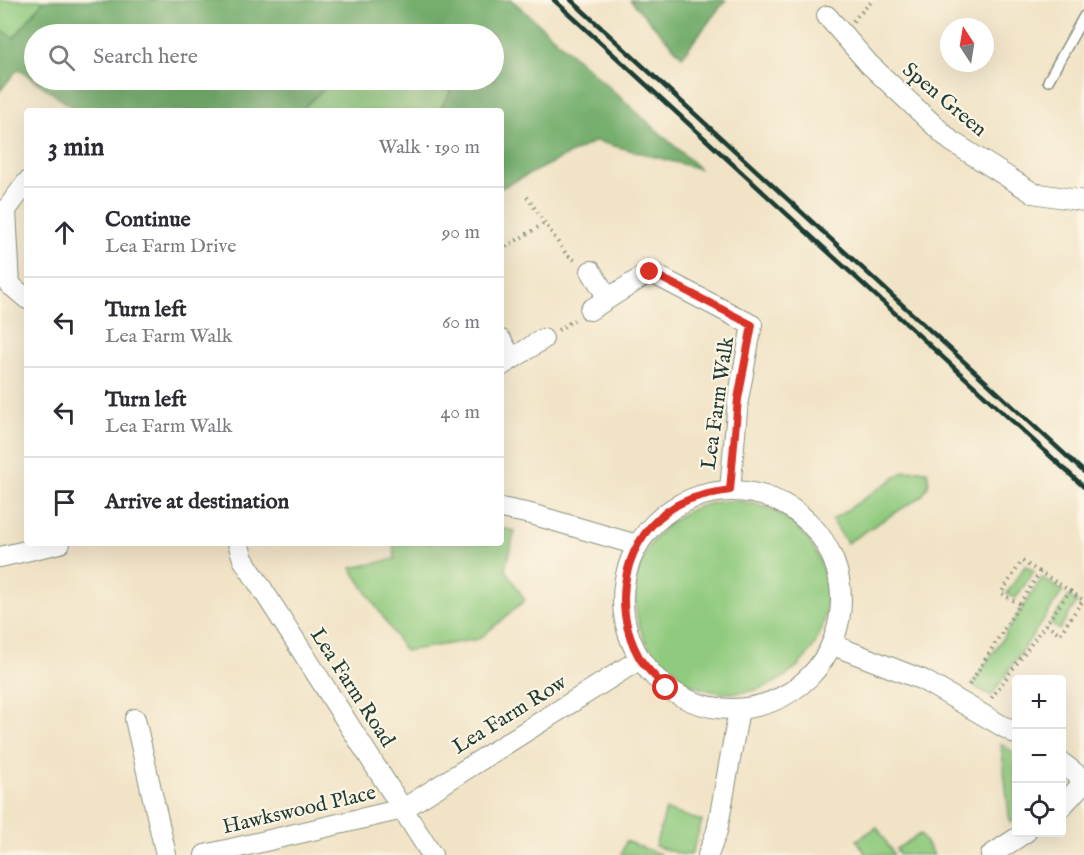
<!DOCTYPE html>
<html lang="en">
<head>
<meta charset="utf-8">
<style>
  body { margin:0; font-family:"IM FELL English",serif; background:#f2f2f3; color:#2b2b33 }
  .controls { position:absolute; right:18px; bottom:18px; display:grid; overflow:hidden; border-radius:6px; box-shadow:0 6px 24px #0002 }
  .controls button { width:54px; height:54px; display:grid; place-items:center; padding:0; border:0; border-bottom:2px solid #e1e1e2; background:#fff; color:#2b2b33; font:30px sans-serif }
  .compass { position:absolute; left:940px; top:18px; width:54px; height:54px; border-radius:50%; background:#fff; box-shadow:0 6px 24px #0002; rotate:348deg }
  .stop { position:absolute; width:18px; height:18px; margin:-14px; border:4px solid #d93025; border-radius:50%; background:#fff }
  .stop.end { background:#d93025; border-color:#fff; box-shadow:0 2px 6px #0008 }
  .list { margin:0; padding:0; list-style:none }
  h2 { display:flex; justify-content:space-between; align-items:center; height:78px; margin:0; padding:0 24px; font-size:26px }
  h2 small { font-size:20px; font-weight:400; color:#7c7c81 }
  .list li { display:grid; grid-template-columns:39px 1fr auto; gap:18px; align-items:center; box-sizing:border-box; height:90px; padding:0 24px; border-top:2px solid #e1e1e2 }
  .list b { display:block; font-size:22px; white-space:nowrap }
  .list p { margin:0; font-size:20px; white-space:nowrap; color:#7c7c81 }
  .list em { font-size:20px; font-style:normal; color:#7c7c81 }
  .icon { flex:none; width:33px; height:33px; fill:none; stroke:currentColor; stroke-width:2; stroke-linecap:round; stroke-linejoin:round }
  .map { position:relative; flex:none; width:1084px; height:855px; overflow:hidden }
  .search { position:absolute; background:#fff; box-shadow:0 6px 24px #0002; left:24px; top:24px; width:480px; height:66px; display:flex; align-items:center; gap:15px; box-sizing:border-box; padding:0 21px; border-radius:33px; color:#7c7c81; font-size:22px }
  .panel { position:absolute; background:#fff; box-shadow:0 6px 24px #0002; left:24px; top:108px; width:480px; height:438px; border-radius:6px }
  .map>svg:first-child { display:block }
</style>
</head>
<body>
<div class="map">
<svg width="1084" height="855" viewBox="0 0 1084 855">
  <rect width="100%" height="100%" fill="#fcf5e5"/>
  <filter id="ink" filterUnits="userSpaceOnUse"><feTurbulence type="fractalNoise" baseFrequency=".0167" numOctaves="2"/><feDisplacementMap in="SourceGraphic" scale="12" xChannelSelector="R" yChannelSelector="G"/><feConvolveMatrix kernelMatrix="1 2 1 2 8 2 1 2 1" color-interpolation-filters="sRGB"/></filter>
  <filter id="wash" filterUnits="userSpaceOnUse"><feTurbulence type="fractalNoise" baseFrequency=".008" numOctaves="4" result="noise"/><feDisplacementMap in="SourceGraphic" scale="24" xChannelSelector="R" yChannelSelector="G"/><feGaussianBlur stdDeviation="1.35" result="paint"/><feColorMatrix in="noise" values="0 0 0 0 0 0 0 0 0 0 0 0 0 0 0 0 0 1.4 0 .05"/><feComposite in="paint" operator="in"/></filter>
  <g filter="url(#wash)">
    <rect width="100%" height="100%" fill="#f1e3c6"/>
    <g fill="#90ca7e" stroke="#588459" stroke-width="1.5">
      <polygon points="0,0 44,0 14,38 0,28"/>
      <polygon points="333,80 434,80 451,91 439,111 300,111"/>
      <path d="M918,470L927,471C931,482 928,487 922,496L847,543L832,520L905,471Z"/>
      <circle cx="731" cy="597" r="96"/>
      <polygon points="501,528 515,531 505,569 525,600 479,639 405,651 351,568 395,559 393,543 501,543"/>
      <polygon points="1025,566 1034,571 1015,599 1007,593"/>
      <polygon points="1042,578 1063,591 991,696 972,685"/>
      <polygon points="1069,596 1077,602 1059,630 1050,623"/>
      <polygon points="1001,744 1016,754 1016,819 1010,823"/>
      <polygon points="666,810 702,821 691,855 683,855 655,846"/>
      <polygon points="877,827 894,855 866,855 857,840"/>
      <polygon points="920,834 934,855 900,855 896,849"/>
      <polygon points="626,841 662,855 621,855"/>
    </g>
    <g fill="#74ae6d" stroke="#4a7650" stroke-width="1.5">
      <polygon points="44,0 512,0 700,169 596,141 501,188 501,111 439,111 451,91 434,80 494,80 494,34 34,34 34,80 333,80 300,111 78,111 18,69 0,91 0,28 14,38"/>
      <polygon points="630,0 726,0 682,56"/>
    </g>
  </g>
  <g filter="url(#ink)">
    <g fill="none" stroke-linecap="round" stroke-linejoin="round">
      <defs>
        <polyline id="service" points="1048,81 1084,16"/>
        <g id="minor">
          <polyline points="827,16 869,64 951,141 1033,193 1084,201"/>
          <polyline points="6,210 10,285"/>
          <polyline points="0,211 6,210 27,182"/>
          <polyline points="591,271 608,298"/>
          <polyline points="0,276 27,299"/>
          <polyline points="590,310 650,272 752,325 738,400 730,490"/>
          <polyline points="501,340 512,358"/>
          <polyline points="501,366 543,339"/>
          <circle cx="732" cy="600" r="109"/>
          <polyline points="501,508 531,514 637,545"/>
          <polyline points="238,543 243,559 432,855"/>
          <polyline points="0,557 60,543"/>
          <polyline points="833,645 923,680 1016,734"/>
          <polyline points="135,719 166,855"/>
          <polyline points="1062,763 1084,780"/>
          <polyline points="1062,806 1084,782"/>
          <polyline points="205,855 403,809 640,659"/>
          <polyline points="708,855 717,831 739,710"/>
          <polyline points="991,855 1026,832"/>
        </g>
      </defs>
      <use href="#service" stroke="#88907d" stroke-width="12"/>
      <use href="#minor" stroke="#88907d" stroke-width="22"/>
      <g stroke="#88907d" stroke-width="4" stroke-dasharray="1.5 4.5" stroke-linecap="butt">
        <polyline points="853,21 873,0"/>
        <polyline points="527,197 566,254 576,261"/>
        <polyline points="501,250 545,223"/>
        <polyline points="558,330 574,320"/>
        <polyline points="1019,604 1001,593 1022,561 1040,572"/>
        <polyline points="1046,624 1060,634 1083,600 1070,591"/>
        <polyline points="969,685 1040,572 1070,591 990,700"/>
      </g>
      <use href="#service" stroke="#fff" stroke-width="9"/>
      <use href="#minor" stroke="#fff" stroke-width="20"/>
      <g stroke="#1f3d34" stroke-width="4.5">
        <polyline points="554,0 1084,487"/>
        <polyline points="571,0 1084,472"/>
      </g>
    </g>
  </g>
  <g fill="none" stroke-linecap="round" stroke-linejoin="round" filter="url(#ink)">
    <path stroke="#d93025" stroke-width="8" d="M650,272L752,325L738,399L730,490C711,493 694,496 677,505C623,536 610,605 639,657C645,668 657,678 666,688"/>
  </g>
  <g text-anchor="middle" stroke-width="4.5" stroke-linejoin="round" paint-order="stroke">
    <g font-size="21" fill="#1f3d34" stroke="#fcf5e5">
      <text transform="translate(945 99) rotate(40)" y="7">Spen Green</text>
      <text transform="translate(717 403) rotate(-82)" y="7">Lea Farm Walk</text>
      <text transform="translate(353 687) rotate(57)" y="7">Lea Farm Road</text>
      <text transform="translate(509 714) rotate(-32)" y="7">Lea Farm Row</text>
      <text transform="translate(299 809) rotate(-13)" y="7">Hawkswood Place</text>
    </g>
  </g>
</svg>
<div class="controls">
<button>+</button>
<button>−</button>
<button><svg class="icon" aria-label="locate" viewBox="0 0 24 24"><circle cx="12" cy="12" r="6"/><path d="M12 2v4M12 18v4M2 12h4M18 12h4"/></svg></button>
</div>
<svg class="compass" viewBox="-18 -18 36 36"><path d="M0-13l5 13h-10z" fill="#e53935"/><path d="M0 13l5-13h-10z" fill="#7c7c81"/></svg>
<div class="stop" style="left:666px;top:688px"></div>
<div class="stop end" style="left:650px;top:272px"></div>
<div class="search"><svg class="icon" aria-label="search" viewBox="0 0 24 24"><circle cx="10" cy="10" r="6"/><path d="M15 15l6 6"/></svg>Search here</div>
<section class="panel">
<h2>3 min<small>Walk · 190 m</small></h2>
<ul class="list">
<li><svg class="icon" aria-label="ahead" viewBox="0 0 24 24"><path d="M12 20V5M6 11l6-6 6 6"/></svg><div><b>Continue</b><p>Lea Farm Drive</p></div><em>90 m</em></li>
<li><svg class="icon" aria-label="left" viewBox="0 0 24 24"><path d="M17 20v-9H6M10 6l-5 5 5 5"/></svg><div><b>Turn left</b><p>Lea Farm Walk</p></div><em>60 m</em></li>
<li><svg class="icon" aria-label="left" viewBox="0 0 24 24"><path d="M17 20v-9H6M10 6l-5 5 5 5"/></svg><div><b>Turn left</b><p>Lea Farm Walk</p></div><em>40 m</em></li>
<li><svg class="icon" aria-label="arrive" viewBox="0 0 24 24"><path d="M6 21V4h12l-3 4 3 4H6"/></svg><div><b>Arrive at destination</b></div></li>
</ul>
</section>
</div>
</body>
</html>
